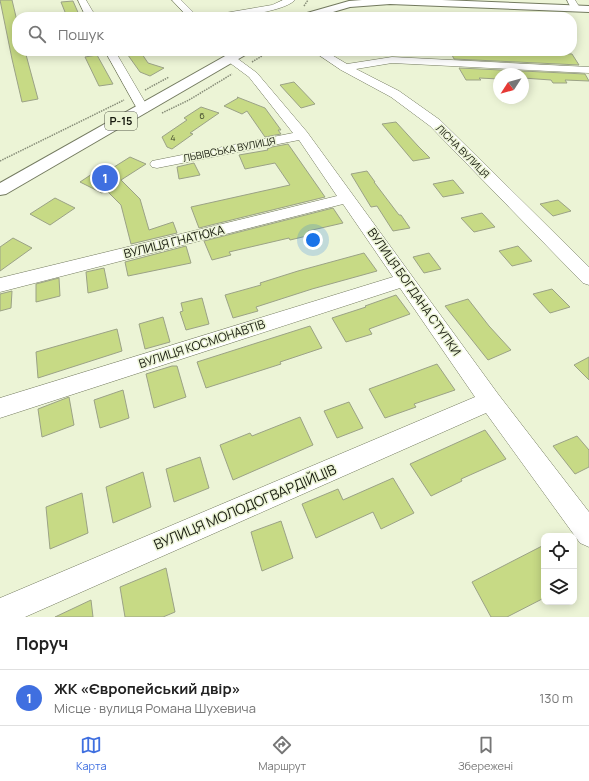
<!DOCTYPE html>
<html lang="uk">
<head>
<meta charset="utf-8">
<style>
  body { margin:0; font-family:Manrope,sans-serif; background:#f6f6f6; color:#222 }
  .controls { position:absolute; right:12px; bottom:12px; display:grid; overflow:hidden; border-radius:8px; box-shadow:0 2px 10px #0003 }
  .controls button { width:36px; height:36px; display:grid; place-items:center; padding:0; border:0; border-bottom:1px solid #e0e0e0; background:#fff; color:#222; font:20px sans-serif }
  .compass { position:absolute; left:493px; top:68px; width:36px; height:36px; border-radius:50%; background:#fff; box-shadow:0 2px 10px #0003; rotate:234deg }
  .you { position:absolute; left:313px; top:240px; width:14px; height:14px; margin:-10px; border:3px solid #fff; border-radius:50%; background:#1a73e8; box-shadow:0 0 0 6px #1a73e833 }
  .badge { display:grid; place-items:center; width:26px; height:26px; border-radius:50%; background:#3f6fe0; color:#fff; font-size:13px; font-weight:700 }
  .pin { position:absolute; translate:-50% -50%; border:2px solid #fff; box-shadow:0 1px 4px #0006 }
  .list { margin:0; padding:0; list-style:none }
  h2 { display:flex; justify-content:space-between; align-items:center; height:52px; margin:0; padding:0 16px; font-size:17px }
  h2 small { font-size:13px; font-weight:400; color:#767676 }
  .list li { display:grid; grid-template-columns:26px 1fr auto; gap:12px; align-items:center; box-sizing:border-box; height:56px; padding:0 16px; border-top:1px solid #e0e0e0 }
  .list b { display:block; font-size:15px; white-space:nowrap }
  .list p { margin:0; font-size:13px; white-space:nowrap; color:#767676 }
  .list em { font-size:13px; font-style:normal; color:#767676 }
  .icon { flex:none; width:22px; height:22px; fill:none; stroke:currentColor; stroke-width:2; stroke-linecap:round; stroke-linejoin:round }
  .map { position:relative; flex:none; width:589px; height:617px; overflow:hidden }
  .search { position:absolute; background:#fff; box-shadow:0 2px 10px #0003; left:12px; right:12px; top:12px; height:44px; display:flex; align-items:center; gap:10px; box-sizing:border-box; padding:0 14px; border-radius:16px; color:#767676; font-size:15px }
  .sheet { height:108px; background:#fff }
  nav { display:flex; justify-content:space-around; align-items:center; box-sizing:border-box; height:56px; border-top:1px solid #e0e0e0; background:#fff; font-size:11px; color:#767676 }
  nav a { display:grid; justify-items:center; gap:2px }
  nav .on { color:#3f6fe0 }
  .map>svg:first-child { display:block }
</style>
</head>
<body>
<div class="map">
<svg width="589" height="617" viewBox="0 0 589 617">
  <rect width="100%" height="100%" fill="#ecf4d6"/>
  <g fill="#c7da85" stroke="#9ba286">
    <polygon points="0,0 12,0 17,21 17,51 25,51 38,99 22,102 12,59"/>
    <polygon points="73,1 80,17 67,17 61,2"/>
    <polygon points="125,51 140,51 148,63 164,68 150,76 140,72"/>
    <polygon points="450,51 503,51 572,54 579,65 454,59"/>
    <polygon points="97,55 113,84 99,86 85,57"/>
    <polygon points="459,68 585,74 589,81 565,80 567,83 553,83 551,80 523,78 523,74 499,74 499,79 479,78 481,80 466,80"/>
    <polygon points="294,82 315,104 301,108 280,85"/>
    <polygon points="237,97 265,108 281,130 278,130 281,134 265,137 247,111 242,114 224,106 238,98"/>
    <polygon points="201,107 219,113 190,133 193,134 172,149 167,147 162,137 187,120 184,118"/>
    <polygon points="396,122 418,146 430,158 413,161 382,124"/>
    <polygon points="288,144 325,197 199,228 191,207 290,185 275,163 245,169 239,155 268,150 267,149 272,147"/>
    <polygon points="130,157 146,164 121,180 140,199 149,230 173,222 177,233 131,244 121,205 106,190 102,193 80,182 95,172 103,174"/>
    <polygon points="194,163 200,175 179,179 177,167"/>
    <polygon points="367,171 375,182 374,182 399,215 401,215 410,228 393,231 377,206 371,207 351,174"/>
    <polygon points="453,180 464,193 443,197 433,184"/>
    <polygon points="55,198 75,208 50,225 30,214"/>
    <polygon points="558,200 571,211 553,216 540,204"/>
    <polygon points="333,208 343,223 308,231 311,235 290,240 289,238 229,252 231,255 212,260 204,241"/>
    <polygon points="482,213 495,227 474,232 461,218"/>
    <polygon points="13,238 32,248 0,271 0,247"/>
    <polygon points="186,246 191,263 128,276 125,262"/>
    <polygon points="518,246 532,261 512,266 499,251"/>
    <polygon points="364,253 377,271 312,289 256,307 258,311 233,318 225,295 261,285 260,283 298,271"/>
    <polygon points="429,253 441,269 424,273 413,257"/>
    <polygon points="104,268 108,288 88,293 86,272"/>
    <polygon points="59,278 60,296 36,302 36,284"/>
    <polygon points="552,289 570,307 550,313 533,294"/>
    <polygon points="12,291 11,308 0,311 0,294"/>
    <polygon points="396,295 410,314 369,329 372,334 346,342 332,318 366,307 365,306"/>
    <polygon points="202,298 209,324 186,330 180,312 183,311 181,303"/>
    <polygon points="468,299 489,326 511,350 488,360 445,306"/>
    <polygon points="163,317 170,342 145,349 139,324"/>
    <polygon points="310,326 322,348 280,362 281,364 206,388 197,362"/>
    <polygon points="117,329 122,351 38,378 36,352"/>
    <polygon points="589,357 589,380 574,365"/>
    <polygon points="437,364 455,390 414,404 416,407 385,418 369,389"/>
    <polygon points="172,366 177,366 186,397 154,408 146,374"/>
    <polygon points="123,390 129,418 100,428 94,400"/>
    <polygon points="69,397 74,425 42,437 38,409"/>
    <polygon points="349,402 363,428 337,438 324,411"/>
    <polygon points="300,417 313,445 233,480 220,445 250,433 252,436"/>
    <polygon points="485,430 506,459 461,479 462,481 431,496 410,464"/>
    <polygon points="577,436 589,450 589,467 575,474 553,446"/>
    <polygon points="200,457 209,488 174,502 166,469"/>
    <polygon points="143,472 151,507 113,523 106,487"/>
    <polygon points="393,478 414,513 381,529 373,512 316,538 302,504 338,489 343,500"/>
    <polygon points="82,493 88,533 50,549 46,507"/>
    <polygon points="281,521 293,558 262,571 251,532"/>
    <polygon points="544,545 544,598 507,617 491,617 472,582"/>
    <polygon points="166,568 175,612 163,617 125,617 120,587"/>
    <polygon points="91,600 93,617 55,617"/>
  </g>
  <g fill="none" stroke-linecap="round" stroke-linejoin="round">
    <defs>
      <g id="minor">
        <polygon points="78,0 86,0 96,17 86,17"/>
        <polygon points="172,0 181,0 198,17 188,17"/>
        <path d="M283,0H295C285,11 239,17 223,17L225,13L272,5Z"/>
        <polygon points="567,0 575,0 580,8 578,10 572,10"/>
        <polygon points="105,51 115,51 149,109 147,112 139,112"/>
        <polygon points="313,51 325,51 347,64 392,57 589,67 589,73 392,63 356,69 399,91 440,120 589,267 589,285 583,283 430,126 391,97 341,70"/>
        <polygon points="230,55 234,56 257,73 307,132 498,394 589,512 589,547 580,543 486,413 25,617 0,617 0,598 475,397 400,288 0,418 0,398 393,277 343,204 0,292 0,278 337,196 299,140 157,168 152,167 150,164 152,161 157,160 293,133 249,77 226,60 225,58"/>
      </g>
      <g id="major">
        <polygon points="362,0 442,0 589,6 589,12 390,4 350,7 316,17 299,17 300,15 349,1"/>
        <polygon points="234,51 249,51 247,54 6,194 0,195 0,183"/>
      </g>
    </defs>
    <use href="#minor" stroke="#737a5f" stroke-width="1"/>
    <use href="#major" stroke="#737a5f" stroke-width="2"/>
    <g stroke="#868c77" stroke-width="1.5" stroke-dasharray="1.5 1" stroke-linecap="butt">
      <polyline points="304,6 308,0"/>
      <polyline points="283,17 289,14"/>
      <polyline points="252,62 270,51"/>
      <polyline points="145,90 169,77"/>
      <polyline points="162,113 189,100 232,74"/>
      <polyline points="0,161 124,100"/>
    </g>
    <use href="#minor" fill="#fff" fill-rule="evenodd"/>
    <use href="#major" fill="#fff" fill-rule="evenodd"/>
  </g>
  <g text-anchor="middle" stroke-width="3" stroke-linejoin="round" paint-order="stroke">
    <g font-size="9" fill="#42492c">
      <text x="202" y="119">6</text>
      <text x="173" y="141">4</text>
    </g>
    <g font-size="10" fill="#16190e" stroke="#ecf4d6">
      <text transform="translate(229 149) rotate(-11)" y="4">ЛЬВІВСЬКА ВУЛИЦЯ</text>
      <text transform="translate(463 151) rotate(45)" y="4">ЛІСНА ВУЛИЦЯ</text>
    </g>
    <rect fill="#ecf4d6" stroke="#565b4a" stroke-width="1" x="105" y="112" width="32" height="18" rx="3"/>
    <g font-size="11" font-weight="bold" fill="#16190e">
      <text x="121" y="125">Р-15</text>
    </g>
    <g font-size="12" fill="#16190e" stroke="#ecf4d6">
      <text transform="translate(174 242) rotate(-14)" y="4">ВУЛИЦЯ ГНАТЮКА</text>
      <text transform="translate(414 292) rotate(55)" y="4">ВУЛИЦЯ БОГДАНА СТУПКИ</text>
      <text transform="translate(202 344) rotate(-18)" y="4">ВУЛИЦЯ КОСМОНАВТІВ</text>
    </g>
    <g font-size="14" fill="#16190e" stroke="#ecf4d6">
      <text transform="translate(245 507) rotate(-23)" y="5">ВУЛИЦЯ МОЛОДОГВАРДІЙЦІВ</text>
    </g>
  </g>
</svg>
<div class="controls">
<button><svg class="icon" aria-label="locate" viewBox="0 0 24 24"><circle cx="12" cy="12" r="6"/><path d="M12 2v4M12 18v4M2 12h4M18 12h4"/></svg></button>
<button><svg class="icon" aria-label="layers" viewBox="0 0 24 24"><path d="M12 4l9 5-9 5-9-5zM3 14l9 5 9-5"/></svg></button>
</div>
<svg class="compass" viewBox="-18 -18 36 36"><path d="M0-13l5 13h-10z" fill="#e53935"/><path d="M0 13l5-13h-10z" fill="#767676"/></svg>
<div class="you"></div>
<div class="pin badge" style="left:105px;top:178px">1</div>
<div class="search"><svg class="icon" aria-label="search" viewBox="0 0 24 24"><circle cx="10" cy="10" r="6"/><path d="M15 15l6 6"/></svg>Пошук</div>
</div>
<section class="sheet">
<h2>Поруч<small></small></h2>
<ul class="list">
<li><span class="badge">1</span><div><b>ЖК «Європейський двір»</b><p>Місце · вулиця Романа Шухевича</p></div><em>130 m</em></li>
</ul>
</section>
<nav>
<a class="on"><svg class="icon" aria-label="map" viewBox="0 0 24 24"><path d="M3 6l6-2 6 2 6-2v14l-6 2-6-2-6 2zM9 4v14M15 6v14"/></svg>Карта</a>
<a><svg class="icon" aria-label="directions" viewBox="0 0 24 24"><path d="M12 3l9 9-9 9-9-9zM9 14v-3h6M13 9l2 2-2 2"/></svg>Маршрут</a>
<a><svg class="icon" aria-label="saved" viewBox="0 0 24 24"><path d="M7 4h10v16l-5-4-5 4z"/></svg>Збережені</a>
</nav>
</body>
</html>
